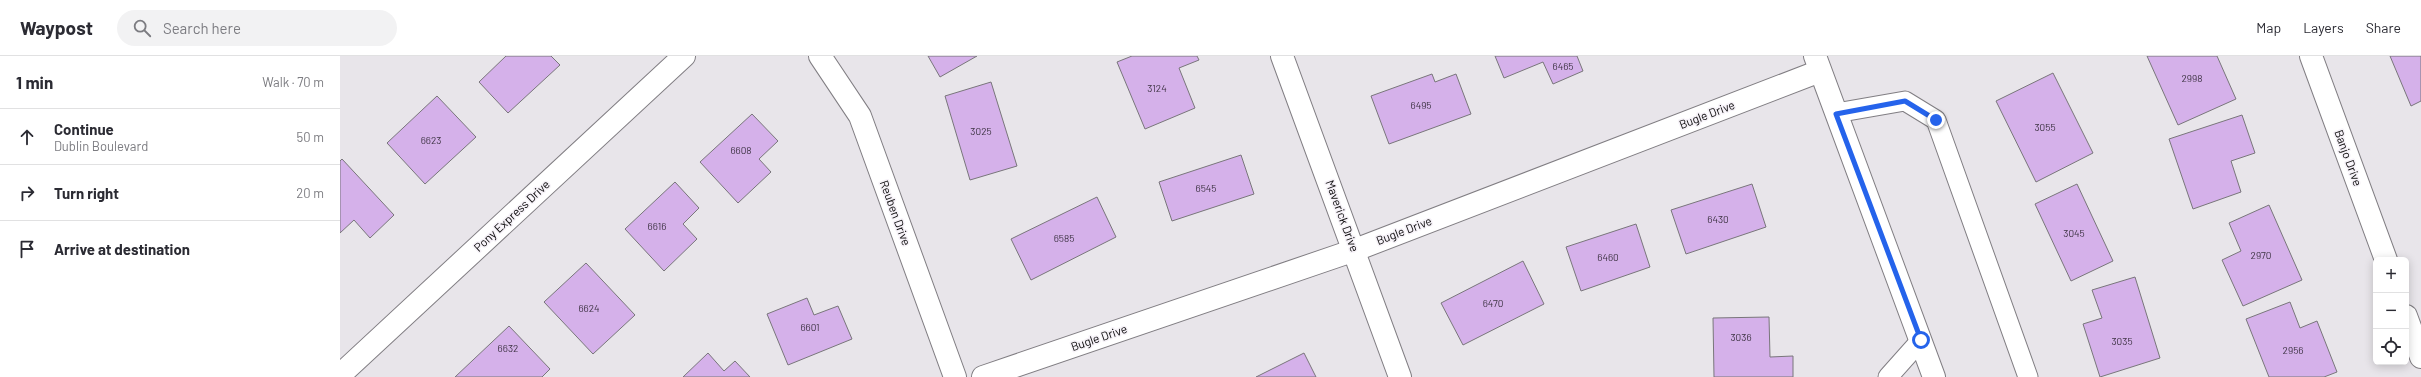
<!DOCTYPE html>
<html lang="en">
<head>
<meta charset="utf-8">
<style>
  body { margin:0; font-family:Barlow,sans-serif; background:#f2f2f3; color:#2b2b33 }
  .controls { position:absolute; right:12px; bottom:12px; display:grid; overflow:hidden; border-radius:6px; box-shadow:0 2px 10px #0003 }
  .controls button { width:36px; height:36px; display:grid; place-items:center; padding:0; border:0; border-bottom:1px solid #e1e1e2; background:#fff; color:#2b2b33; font:20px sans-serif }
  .stop { position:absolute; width:12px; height:12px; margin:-9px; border:3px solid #2563eb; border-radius:50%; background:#fff }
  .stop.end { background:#2563eb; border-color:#fff; box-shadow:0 1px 4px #0008 }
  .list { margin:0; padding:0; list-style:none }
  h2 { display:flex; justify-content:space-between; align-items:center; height:52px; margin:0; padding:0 16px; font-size:17px }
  h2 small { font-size:13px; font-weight:400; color:#7c7c81 }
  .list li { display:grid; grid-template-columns:26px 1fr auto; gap:12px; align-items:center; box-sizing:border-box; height:56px; padding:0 16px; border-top:1px solid #e1e1e2 }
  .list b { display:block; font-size:15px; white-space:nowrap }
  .list p { margin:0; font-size:13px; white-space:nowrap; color:#7c7c81 }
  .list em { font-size:13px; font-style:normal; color:#7c7c81 }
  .icon { flex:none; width:22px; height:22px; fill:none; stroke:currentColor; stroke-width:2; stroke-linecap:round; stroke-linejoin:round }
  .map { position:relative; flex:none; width:2081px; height:321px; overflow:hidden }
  header { display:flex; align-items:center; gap:24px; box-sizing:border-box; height:56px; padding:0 20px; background:#fff; border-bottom:1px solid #e1e1e2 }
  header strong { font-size:19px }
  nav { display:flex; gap:22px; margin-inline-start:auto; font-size:14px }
  .search { width:280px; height:36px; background:#f2f2f3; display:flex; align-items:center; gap:10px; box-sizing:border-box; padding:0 14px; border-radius:22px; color:#7c7c81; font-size:15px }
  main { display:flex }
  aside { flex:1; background:#fff }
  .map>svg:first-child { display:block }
</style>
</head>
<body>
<header>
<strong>Waypost</strong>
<div class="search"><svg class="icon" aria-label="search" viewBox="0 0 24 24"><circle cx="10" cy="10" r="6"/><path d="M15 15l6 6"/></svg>Search here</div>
<nav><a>Map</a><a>Layers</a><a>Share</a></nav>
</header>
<main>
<aside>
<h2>1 min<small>Walk · 70 m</small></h2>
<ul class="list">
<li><svg class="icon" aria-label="ahead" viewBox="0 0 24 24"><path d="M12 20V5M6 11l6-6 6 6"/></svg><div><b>Continue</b><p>Dublin Boulevard</p></div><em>50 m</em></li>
<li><svg class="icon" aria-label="right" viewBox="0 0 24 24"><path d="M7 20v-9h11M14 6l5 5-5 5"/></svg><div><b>Turn right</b></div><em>20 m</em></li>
<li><svg class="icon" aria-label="arrive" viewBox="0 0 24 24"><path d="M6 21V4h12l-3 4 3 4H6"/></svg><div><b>Arrive at destination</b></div></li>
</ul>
</aside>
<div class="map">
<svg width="2081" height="321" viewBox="0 0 2081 321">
  <rect width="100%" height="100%" fill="#e8e5ea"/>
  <g fill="#d5b1ea" stroke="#79767b">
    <polygon points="166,0 211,0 220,9 168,57 139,26"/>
    <polygon points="588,0 637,0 600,21"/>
    <polygon points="792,0 857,0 859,4 839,12 855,52 805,73 777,6"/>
    <polygon points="1155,0 1237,0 1243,15 1213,28 1203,6 1164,22"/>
    <polygon points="1807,0 1877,0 1896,43 1838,69"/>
    <polygon points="2050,0 2081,0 2081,45 2071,50"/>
    <polygon points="1713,17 1753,97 1696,126 1656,45"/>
    <polygon points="1092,18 1095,26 1116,18 1131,58 1049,88 1031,40"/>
    <polygon points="651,26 677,110 630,124 605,40"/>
    <polygon points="97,40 136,81 85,128 47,87"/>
    <polygon points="412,58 438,85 419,103 431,116 398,147 360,106"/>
    <polygon points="1902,59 1915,97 1891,105 1901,136 1853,153 1829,83"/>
    <polygon points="901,99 914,138 832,165 819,126"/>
    <polygon points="2,103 54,159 30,182 14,164 0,177 0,105"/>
    <polygon points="335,126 359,152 343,168 357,183 324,215 285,173"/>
    <polygon points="1412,128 1426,171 1346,198 1331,154"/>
    <polygon points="1737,128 1773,205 1731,225 1695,148"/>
    <polygon points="757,141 776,181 691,224 671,183"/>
    <polygon points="1929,149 1962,224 1903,250 1882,204 1901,195 1889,167"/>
    <polygon points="1296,168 1310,211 1241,235 1226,191"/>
    <polygon points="1183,205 1204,248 1123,289 1101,247"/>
    <polygon points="246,207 295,259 253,298 204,246"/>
    <polygon points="1795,221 1820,302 1760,321 1743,268 1762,262 1752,234"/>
    <polygon points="467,242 474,259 498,250 512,283 448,309 427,258"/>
    <polygon points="1950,246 1960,272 1977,265 1997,316 1984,321 1929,321 1906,263"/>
    <polygon points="1429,261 1430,301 1453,300 1453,321 1374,321 1373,262"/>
    <polygon points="169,270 210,313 202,321 115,321"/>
    <polygon points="368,297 384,315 395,305 410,321 343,321"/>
    <polygon points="964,297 976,321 916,321"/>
  </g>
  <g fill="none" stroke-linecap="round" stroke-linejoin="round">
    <defs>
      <g id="service">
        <polyline points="1496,57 1565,45 1596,64 1688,321"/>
        <polyline points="1548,321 1581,284"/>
      </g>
      <g id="minor">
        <polyline points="480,0 520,60 615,321"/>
        <polyline points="942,0 1060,321"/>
        <polyline points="1971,0 2046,204"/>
        <polyline points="2066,260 2081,301"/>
        <polyline points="0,319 344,0"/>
        <polyline points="643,321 1015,194 1480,15"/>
      </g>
      <polyline id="secondary" points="1475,0 1594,321"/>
    </defs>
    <use href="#service" stroke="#817e83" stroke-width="21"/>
    <use href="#minor" stroke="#817e83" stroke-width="24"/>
    <use href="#secondary" stroke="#817e83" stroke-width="24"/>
    <use href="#service" stroke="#fff" stroke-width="19"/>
    <use href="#minor" stroke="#fff" stroke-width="22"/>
    <use href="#secondary" stroke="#fff" stroke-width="22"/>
  </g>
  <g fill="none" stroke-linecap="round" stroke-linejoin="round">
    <polyline stroke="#2563eb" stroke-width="5" points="1581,284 1496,58 1565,45 1596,64"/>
  </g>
  <g text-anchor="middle" stroke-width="3" stroke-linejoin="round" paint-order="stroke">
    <g font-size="10" fill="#3e3444">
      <text x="1223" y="14">6465</text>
      <text x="1852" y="26">2998</text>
      <text x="817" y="36">3124</text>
      <text x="1081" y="53">6495</text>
      <text x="1705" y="75">3055</text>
      <text x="641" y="79">3025</text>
      <text x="91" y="88">6623</text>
      <text x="401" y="98">6608</text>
      <text x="866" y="136">6545</text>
      <text x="1378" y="167">6430</text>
      <text x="317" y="174">6616</text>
      <text x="1734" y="181">3045</text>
      <text x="724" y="186">6585</text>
      <text x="1921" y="203">2970</text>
      <text x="1268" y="205">6460</text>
      <text x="1153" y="251">6470</text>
      <text x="249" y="256">6624</text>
      <text x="470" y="275">6601</text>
      <text x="1401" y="285">3036</text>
      <text x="1782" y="289">3035</text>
      <text x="168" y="296">6632</text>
      <text x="1953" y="298">2956</text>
    </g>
    <g font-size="12" fill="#0c0b0c" stroke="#f6f2f8">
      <text transform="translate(1367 59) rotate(-21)" y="4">Bugle Drive</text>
      <text transform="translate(2008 102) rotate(70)" y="4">Banjo Drive</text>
      <text transform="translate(555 157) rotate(70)" y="4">Reuben Drive</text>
      <text transform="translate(172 160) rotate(-43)" y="4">Pony Express Drive</text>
      <text transform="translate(1002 160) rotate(70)" y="4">Maverick Drive</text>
      <text transform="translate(1064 175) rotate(-21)" y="4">Bugle Drive</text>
      <text transform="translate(759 282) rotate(-19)" y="4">Bugle Drive</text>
    </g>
  </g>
</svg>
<div class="controls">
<button>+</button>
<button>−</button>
<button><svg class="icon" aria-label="locate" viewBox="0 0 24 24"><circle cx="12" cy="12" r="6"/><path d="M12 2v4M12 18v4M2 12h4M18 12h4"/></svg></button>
</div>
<div class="stop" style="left:1581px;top:284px"></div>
<div class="stop end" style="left:1596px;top:64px"></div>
</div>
</main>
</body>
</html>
